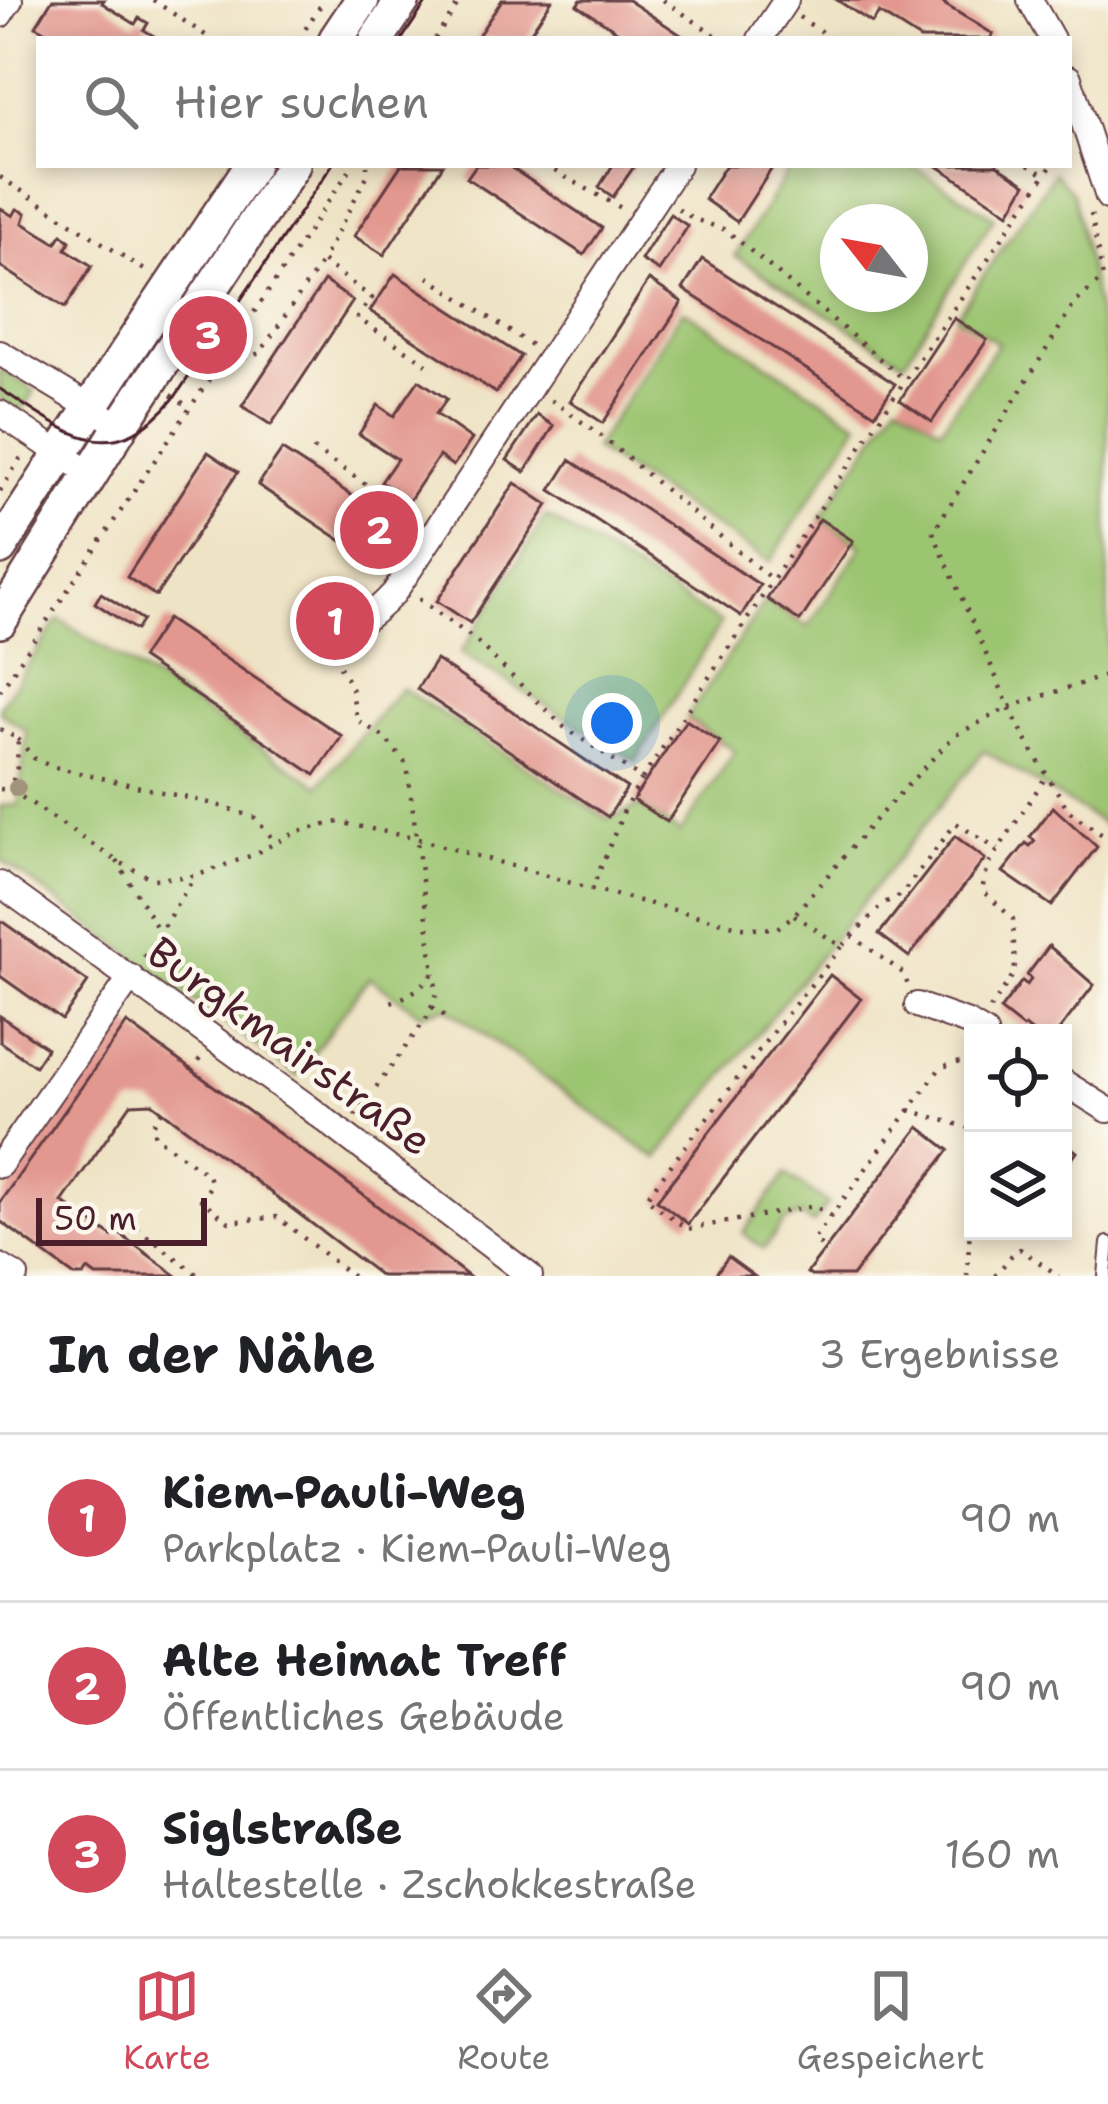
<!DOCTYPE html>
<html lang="de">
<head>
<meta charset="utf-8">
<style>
  body { margin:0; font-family:"Shantell Sans",sans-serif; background:#f6f6f6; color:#202124 }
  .controls { position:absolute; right:36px; bottom:36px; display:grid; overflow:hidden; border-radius:0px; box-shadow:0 6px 18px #0003 }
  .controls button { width:108px; height:108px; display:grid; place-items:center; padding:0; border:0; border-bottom:3px solid #e0e0e0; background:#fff; color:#202124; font:60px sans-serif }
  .compass { position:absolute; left:820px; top:204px; width:108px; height:108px; border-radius:50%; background:#fff; box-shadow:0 6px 18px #0003; rotate:301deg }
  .scale { position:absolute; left:36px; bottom:30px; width:171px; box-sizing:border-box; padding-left:12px; border:6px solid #4a1f2b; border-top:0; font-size:33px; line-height:42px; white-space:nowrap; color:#4a1f2b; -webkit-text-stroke:9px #fbf7ec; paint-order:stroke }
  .you { position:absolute; left:612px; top:723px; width:42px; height:42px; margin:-30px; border:9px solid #fff; border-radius:50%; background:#1a73e8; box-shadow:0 0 0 18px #1a73e833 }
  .badge { display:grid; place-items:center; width:78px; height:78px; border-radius:50%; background:#d1495b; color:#fff; font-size:39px; font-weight:700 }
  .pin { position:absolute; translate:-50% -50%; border:6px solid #fff; box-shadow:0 3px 12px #0006 }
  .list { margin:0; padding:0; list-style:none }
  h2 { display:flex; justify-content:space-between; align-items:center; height:156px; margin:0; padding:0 48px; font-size:51px }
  h2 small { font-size:39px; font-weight:400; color:#757577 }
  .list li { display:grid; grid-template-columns:78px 1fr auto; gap:36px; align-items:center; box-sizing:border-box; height:168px; padding:0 48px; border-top:3px solid #e0e0e0 }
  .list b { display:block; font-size:45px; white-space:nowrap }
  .list p { margin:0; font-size:39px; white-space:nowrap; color:#757577 }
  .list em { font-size:39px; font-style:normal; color:#757577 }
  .icon { flex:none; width:66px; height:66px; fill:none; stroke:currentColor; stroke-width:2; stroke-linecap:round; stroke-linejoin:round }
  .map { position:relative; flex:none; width:1108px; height:1276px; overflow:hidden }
  .search { position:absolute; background:#fff; box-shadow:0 6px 18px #0003; left:36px; right:36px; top:36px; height:132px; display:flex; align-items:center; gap:30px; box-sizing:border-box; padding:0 42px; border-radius:0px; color:#757577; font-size:45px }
  .sheet { height:660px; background:#fff }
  nav { display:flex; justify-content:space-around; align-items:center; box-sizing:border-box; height:168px; border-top:3px solid #e0e0e0; background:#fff; font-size:33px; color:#757577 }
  nav a { display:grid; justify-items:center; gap:6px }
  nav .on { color:#d1495b }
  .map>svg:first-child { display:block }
</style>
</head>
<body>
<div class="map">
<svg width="1108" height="1276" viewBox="0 0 1108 1276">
  <rect width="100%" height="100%" fill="#fbf7ec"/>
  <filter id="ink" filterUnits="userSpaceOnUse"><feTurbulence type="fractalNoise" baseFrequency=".00833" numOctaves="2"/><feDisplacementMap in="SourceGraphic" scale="24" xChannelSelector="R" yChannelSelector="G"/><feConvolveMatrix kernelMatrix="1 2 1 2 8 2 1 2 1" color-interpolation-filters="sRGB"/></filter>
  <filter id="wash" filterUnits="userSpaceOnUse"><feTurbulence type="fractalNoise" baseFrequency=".004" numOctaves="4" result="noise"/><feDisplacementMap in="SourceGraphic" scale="48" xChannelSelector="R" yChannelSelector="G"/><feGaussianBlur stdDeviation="2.7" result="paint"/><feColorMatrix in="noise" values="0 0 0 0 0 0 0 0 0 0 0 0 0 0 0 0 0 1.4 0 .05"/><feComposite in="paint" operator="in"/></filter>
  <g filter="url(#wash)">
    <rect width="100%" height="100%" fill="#efe3c5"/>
    <g fill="#9cc571" stroke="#73724e" stroke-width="3" fill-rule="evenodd">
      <path d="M792,165H911L994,217L904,362L735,256ZM838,222H910V294H838Z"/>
      <polygon points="1054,173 1073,193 1108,362 1108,827 984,751 657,1159 446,1007 421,1014 369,977 297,1076 0,859 0,806 18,805 27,731 0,712 0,706 59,619 319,785 401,688 608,819 639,806 680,833 735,751 687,718 765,601 808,627 862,546 821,518 898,401 941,428 998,343 956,316"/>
      <polygon points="683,310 859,423 770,562 594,449"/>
      <polygon points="0,369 35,391 20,413 0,399"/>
      <polygon points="546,516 721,623 636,761 461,653"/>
      <polygon points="786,1174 828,1204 813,1224 800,1216 785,1221 764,1249 743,1233"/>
    </g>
    <g id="blocks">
      <g fill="#e2978f">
        <polygon points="52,0 104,0 102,3 135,24 139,18 148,23 144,30 159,39 57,39 36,26"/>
        <polygon points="502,0 552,0 526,39 476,39"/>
        <polygon points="581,0 628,0 687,39 629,39 577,5"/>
        <polygon points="837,0 947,0 944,4 993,34 990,39 920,39 879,13 872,23"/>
        <polygon points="401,165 443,165 384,255 354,236"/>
        <polygon points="476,165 507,165 602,228 584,255 467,178"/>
        <polygon points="613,165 635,165 613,197 599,187"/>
        <polygon points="726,165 774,165 737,222 704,199"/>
        <polygon points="936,165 997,165 1026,184 1009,213"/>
        <polygon points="0,208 13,216 17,209 26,213 23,223 56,243 62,234 70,241 66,249 92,266 65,308 0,266"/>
        <polygon points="670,214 688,226 659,271 641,260"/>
        <polygon points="702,259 895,384 875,414 683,289"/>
        <polygon points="395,274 521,356 496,393 370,311"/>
        <polygon points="649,280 682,302 603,423 570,401"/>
        <polygon points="324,281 353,301 271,425 242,406"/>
        <polygon points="954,318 987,340 932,422 900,400"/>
        <polygon points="419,380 447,399 436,414 472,439 453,466 439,456 409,501 381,482 397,459 359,434 378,405 394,416"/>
        <polygon points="537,415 554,426 525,472 507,460"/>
        <polygon points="282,450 405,530 381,567 258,485"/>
        <polygon points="208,452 238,472 156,596 127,577"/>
        <polygon points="570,460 760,585 741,616 551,490"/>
        <polygon points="515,483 548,505 470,623 437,601"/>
        <polygon points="820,519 853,541 800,621 767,599"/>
        <polygon points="101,593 143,620 136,630 95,603"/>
        <polygon points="167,619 342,736 315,775 141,658"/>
        <polygon points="436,660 627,788 608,817 417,689"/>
        <polygon points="686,720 720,742 667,822 633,800"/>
        <polygon points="1053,807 1097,847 1052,906 1003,872 1026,843 1030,846 1035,841 1030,837"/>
        <polygon points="955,836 985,859 909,957 879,934"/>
        <polygon points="0,920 88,982 62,1020 0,976"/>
        <polygon points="1049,946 1094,985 1057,1033 1034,1033 1025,1026 1023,1028 1000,1010 1022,981 1027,985 1031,979 1027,975"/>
        <polygon points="830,975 861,999 688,1224 657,1200"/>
        <polygon points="0,1016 47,1048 35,1066 0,1042"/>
        <polygon points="127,1023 354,1188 468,1276 381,1276 152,1103 131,1104 62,1202 112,1236 116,1231 177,1276 96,1276 88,1270 84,1276 75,1276 0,1221 0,1202"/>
        <polygon points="919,1127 949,1150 852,1276 811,1276 807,1273"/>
        <polygon points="1063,1141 1077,1152 1063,1171"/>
        <polygon points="728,1257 754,1276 714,1276"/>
      </g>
    </g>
  </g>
  <g filter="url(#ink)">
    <use href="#blocks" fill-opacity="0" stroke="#633c42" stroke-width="3"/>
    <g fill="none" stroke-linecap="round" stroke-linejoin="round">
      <defs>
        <polyline id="lane" points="1105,1276 1108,1243"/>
        <g id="street">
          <polyline points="1030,0 1052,39"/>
          <polyline points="0,15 10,0"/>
          <polyline points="760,39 786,0"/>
          <polyline points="1069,78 1108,197"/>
          <polyline points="0,353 121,426"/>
          <polyline points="0,413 92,475"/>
          <path d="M323,638C356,626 370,619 394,593L678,165"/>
          <polyline points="0,884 307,1106 530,1276"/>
          <polyline points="917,1005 968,1023 985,1033"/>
          <polyline points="1063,1082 1108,1110"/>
          <polyline points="0,1165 131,977"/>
          <polyline points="0,1266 16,1276"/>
        </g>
        <g id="secondary">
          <polyline points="336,39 362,0"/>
          <polyline points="377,39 403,0"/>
          <polyline points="0,548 120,362 252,165"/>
          <polyline points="0,621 121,426 293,165"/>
        </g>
      </defs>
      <use href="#lane" stroke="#633c42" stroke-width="16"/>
      <use href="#street" stroke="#633c42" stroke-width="28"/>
      <use href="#secondary" stroke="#633c42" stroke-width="38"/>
      <g stroke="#633c42" stroke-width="4.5" stroke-dasharray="3 9" stroke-linecap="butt">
        <polyline points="153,0 211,39"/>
        <polyline points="663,0 721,39"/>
        <polyline points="799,17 832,39"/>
        <polyline points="299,39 324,0"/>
        <polyline points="435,39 461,0"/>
        <polyline points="367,165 367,176 322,261 372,298 357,318 427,364"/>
        <polyline points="544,165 623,209"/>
        <polyline points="1028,165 1043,174"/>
        <polyline points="0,177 146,271"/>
        <polyline points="678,209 694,219 726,230 905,380"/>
        <polyline points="1091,214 1103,278 1075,303 933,532 1009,707 1031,749 1069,811 1108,839"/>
        <polyline points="428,277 534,347"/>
        <polyline points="221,365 260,353 321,263"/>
        <polyline points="171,395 191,408"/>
        <polyline points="551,400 599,434 770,578"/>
        <polyline points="313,449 418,519"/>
        <polyline points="0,491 23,454"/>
        <polyline points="419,599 474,639 564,727 642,779 625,808 592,889"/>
        <path d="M334,656L351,687L357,720L384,737L407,765L434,972C420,990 405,999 383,1004"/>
        <polyline points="0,691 353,165"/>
        <polyline points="0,729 18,739 17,767 10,790"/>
        <polyline points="18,739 34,758 50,766 218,805 255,818 276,843"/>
        <polyline points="642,779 905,380 1052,165"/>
        <polyline points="0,789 10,790 31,803 117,861 153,879 195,876 250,856 299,831 339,822 418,839 592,889 742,927 776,929 794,915 874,821 954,736 1009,707 1108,675"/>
        <polyline points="117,861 160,933"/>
        <polyline points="794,915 842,947 852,936 903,973 908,985"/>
        <polyline points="852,936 884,903 901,895 956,823 998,850"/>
        <polyline points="144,957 195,876"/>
        <polyline points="432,1007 445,1016"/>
        <polyline points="990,1009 1015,972 1013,919 982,890 988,865 1045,778"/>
        <polyline points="191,1071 202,1056"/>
        <polyline points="909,1110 973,1129"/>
        <polyline points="162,1111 152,1126 155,1136 208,1175 211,1185 201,1200 229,1222 277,1217 352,1276"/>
        <polyline points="355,1116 426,1019 437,994 434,973"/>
        <polyline points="831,1216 815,1206 687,1229 646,1198 779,1024 842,947"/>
        <polyline points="137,1228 199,1276"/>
        <polyline points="821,1246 814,1239 941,1067 973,1059"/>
        <polyline points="967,1276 970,1228 973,1221"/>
        <polyline points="995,1276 1011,1256 1020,1249 1059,1276"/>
      </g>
      <use href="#lane" stroke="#fff" stroke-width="12"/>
      <use href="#street" stroke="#fff" stroke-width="24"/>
      <use href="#secondary" stroke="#fff" stroke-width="33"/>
      <g stroke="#4a1f2b" stroke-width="3">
        <polyline points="402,39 428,0"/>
        <path d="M0,389C67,432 111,474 175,397L332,165"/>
      </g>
    </g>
    <circle fill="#a2937c" cx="17" cy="788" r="9"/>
  </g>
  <g text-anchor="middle" stroke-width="9" stroke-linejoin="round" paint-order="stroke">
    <g font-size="42" fill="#4a1f2b" stroke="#fbf7ec">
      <text transform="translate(290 1046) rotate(36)" y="15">Burgkmairstraße</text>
    </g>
  </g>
</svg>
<div class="controls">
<button><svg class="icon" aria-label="locate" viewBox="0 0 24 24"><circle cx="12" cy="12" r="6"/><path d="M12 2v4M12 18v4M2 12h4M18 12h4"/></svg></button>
<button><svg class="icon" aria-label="layers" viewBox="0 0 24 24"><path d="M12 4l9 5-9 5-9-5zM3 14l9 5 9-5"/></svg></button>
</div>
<svg class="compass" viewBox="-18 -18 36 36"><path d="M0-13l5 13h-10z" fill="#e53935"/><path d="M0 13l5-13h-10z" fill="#757577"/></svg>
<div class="scale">50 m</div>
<div class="you"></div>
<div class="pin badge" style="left:335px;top:621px">1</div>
<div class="pin badge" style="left:379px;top:530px">2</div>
<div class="pin badge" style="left:208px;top:335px">3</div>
<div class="search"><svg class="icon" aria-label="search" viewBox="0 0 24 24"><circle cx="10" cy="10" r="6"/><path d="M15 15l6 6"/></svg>Hier suchen</div>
</div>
<section class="sheet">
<h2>In der Nähe<small>3 Ergebnisse</small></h2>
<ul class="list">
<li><span class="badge">1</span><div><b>Kiem-Pauli-Weg</b><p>Parkplatz · Kiem-Pauli-Weg</p></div><em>90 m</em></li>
<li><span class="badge">2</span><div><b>Alte Heimat Treff</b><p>Öffentliches Gebäude</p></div><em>90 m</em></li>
<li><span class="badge">3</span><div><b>Siglstraße</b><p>Haltestelle · Zschokkestraße</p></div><em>160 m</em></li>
</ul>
</section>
<nav>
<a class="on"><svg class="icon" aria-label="map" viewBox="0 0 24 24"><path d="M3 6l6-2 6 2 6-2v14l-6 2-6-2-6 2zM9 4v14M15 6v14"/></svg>Karte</a>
<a><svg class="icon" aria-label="directions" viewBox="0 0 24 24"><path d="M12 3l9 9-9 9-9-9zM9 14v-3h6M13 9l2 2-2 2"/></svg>Route</a>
<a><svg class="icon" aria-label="saved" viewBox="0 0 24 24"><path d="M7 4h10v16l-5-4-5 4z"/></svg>Gespeichert</a>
</nav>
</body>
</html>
